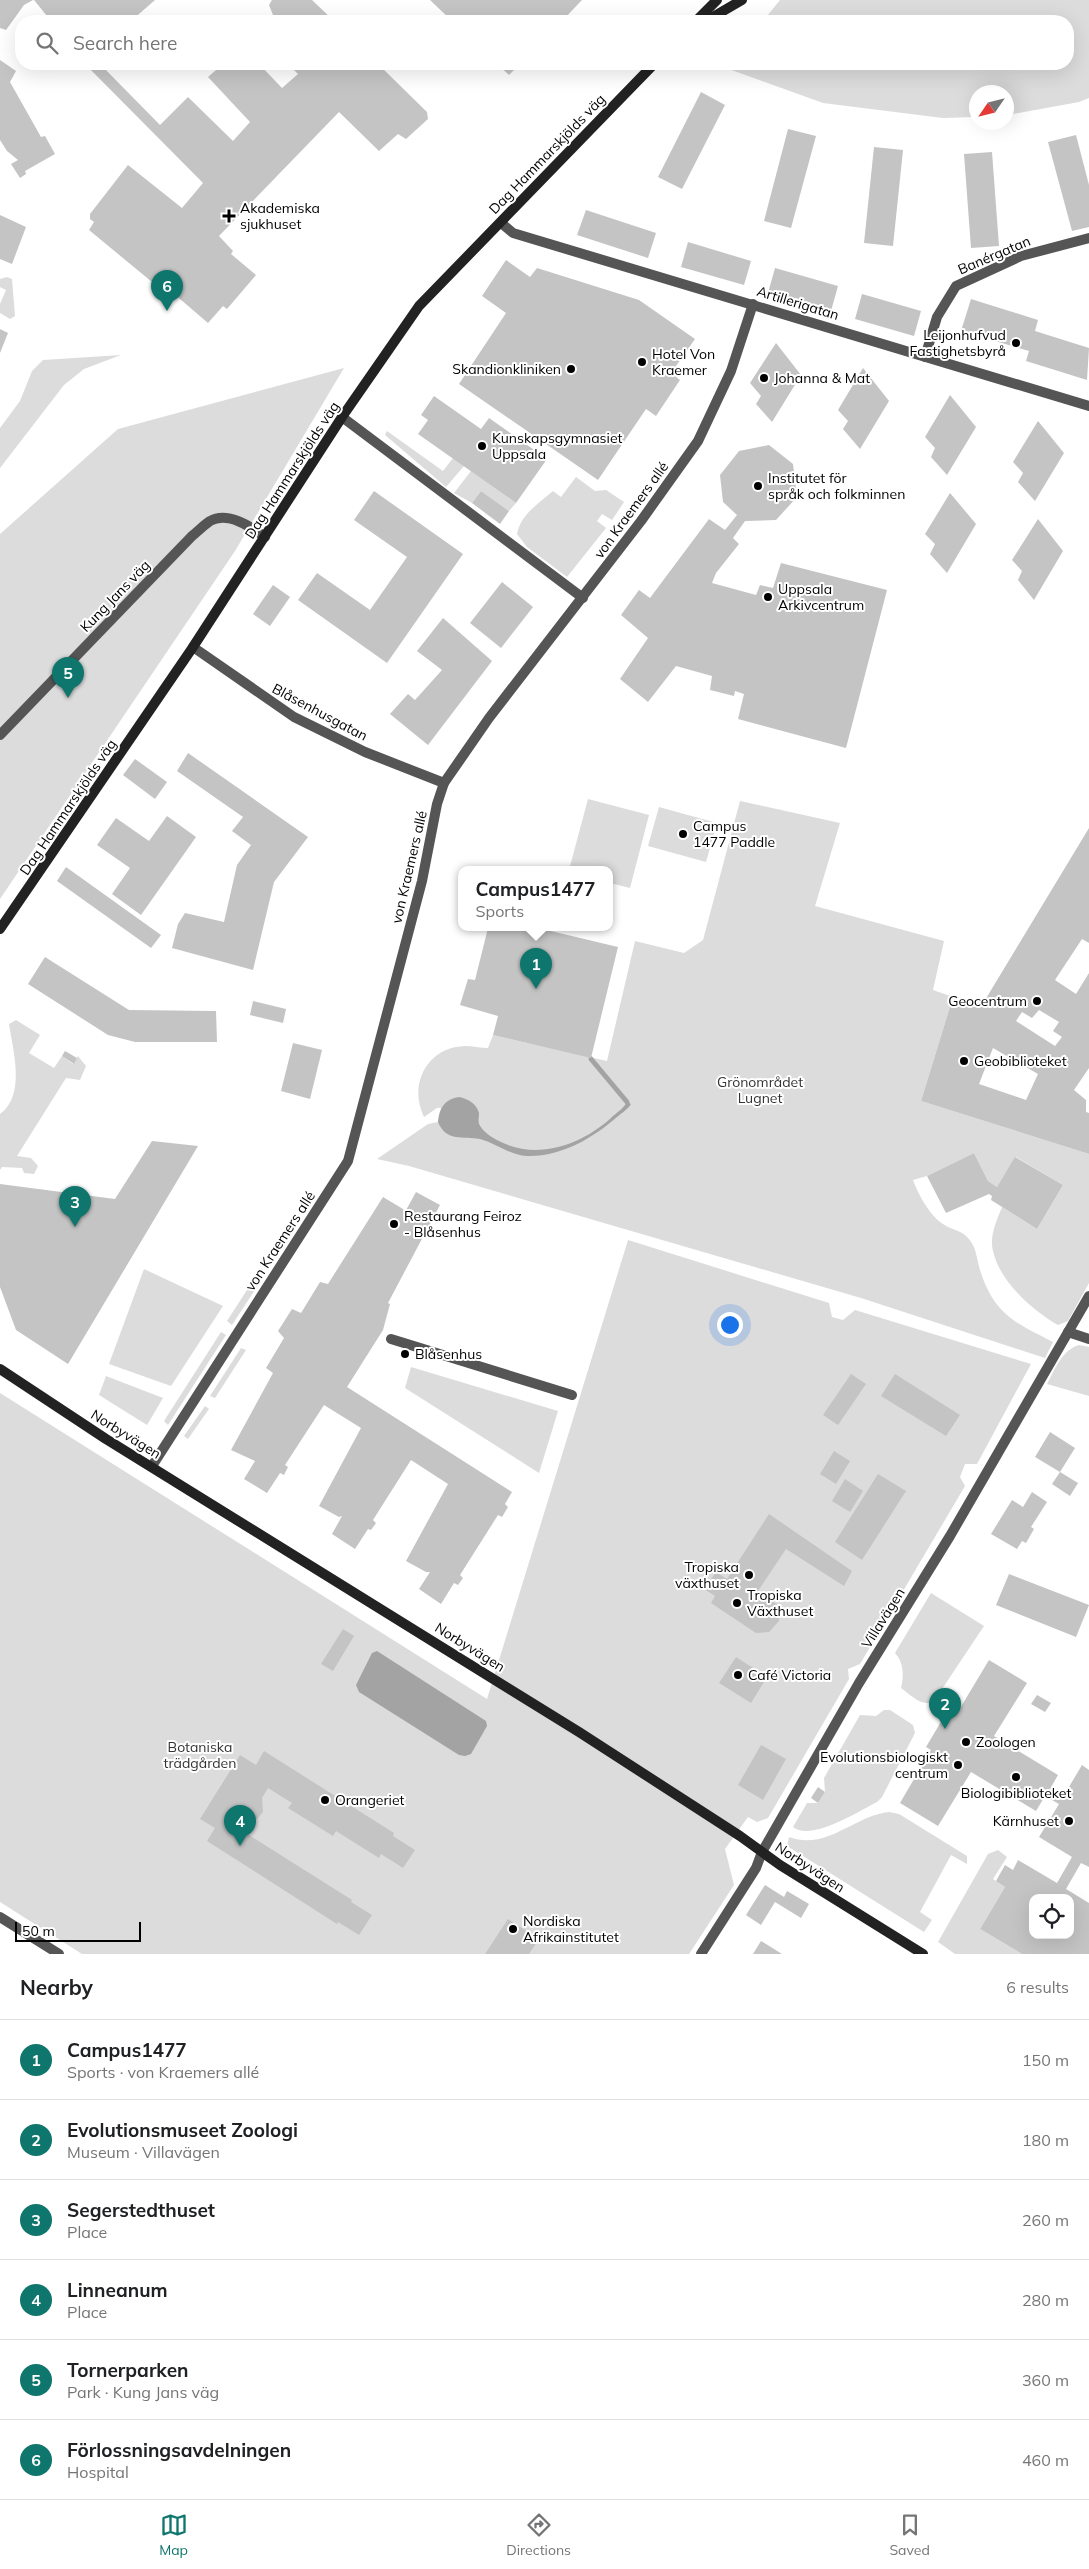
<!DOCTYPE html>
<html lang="en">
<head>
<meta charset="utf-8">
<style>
  body { margin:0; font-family:Mulish,sans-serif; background:#f6f6f6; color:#202124 }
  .controls { position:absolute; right:15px; bottom:15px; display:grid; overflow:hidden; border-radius:10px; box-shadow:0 5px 20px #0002 }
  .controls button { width:45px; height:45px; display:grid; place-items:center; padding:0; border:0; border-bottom:1px solid #e0e0e0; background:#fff; color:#202124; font:25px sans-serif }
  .compass { position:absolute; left:969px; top:85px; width:45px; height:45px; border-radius:50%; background:#fff; box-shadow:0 5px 20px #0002; rotate:235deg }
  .scale { position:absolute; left:15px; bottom:12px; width:126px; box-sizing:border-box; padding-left:5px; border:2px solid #000; border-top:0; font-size:14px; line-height:18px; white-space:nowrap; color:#000; -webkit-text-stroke:4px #fff; paint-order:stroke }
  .you { position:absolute; left:729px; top:1324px; width:18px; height:18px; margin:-12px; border:4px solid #fff; border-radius:50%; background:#1a73e8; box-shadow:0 0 0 8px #1a73e833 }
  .badge { display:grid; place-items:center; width:32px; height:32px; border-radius:50%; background:#0f766e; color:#fff; font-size:16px; font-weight:700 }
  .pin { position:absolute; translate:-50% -41px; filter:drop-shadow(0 1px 2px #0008) }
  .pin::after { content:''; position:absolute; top:26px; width:18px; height:15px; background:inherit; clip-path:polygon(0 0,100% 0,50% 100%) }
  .popup { position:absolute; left:458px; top:866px; width:155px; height:65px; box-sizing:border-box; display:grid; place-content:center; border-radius:10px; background:#fff; filter:drop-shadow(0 1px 4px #0005); font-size:16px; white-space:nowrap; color:#757577 }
  .popup b { font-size:19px; color:#202124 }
  .popup::after { content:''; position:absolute; left:50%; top:100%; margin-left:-10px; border:10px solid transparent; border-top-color:#fff }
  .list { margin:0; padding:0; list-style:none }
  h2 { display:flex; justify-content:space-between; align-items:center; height:65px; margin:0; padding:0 20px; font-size:21px }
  h2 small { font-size:16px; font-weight:400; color:#757577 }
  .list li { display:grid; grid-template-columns:32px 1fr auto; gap:15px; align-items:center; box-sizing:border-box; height:80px; padding:0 20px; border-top:1px solid #e0e0e0 }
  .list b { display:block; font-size:19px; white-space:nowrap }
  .list p { margin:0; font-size:16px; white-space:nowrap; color:#757577 }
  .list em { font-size:16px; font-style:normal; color:#757577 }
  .icon { flex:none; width:28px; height:28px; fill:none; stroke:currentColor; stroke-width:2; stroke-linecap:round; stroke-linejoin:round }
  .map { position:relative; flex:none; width:1089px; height:1954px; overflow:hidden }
  .search { position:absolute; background:#fff; box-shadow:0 5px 20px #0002; left:15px; right:15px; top:15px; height:55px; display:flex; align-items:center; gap:12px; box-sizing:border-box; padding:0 18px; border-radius:20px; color:#757577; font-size:19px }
  .sheet { height:545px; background:#fff }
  nav { display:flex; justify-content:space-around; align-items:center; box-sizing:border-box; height:70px; border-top:1px solid #e0e0e0; background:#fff; font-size:14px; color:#757577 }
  nav a { display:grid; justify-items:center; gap:2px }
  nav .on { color:#0f766e }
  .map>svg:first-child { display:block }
</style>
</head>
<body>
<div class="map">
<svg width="1089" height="1954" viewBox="0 0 1089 1954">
  <rect width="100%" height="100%" fill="#fff"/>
  <g fill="#dcdcdc">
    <polygon points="780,0 1089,0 1089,98 1079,102 1007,115 1006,92 976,92 976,117 943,118 823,103 715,64 1068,64 1068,21 763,21"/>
    <polygon points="7,277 12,279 15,316 10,319 0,313 0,304 6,290 0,287 0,279"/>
    <polygon points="121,355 84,369 64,385 0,468 0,428 20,401 32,371 43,360"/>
    <polygon points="344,368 235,551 0,899 0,534 118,429"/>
    <polygon points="387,431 443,471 453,458 464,466 446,487 385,435"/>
    <polygon points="471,471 516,503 509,511 481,491 472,503 454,493"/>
    <path d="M576,477L595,491L606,490L624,502L612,520L602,514L597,521L606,528L567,577L527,547L517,534C521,514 538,504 553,491L561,497Z"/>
    <polygon points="588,799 649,815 630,888 610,883 610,870 569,870"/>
    <path d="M740,801L840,823L815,906L944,941L933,990L953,997L921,1101L1089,1154V1283L1068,1321L1058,1325C1032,1310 1000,1282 993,1251C989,1236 997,1220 1002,1207L1037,1229L1063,1185L1016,1157L997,1187L988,1181L974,1153L927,1176L913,1180C918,1194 930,1216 943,1224C950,1229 960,1230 966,1236C977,1246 976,1257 980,1270C994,1314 1015,1323 1053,1342L1045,1358L861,1298L409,1166L377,1159L428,1124L438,1122L441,1108H437L424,1117C408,1085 427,1047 465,1046C472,1046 481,1048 488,1048L493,1035L607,1061L635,941L684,953L703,940Z"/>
    <polygon points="659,807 717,823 706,862 648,846"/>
    <path d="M16,1020L40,1035L29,1053L54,1068L62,1056L73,1064L78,1056L86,1066L80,1080L66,1078L17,1156L31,1158L38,1166L34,1174L24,1173L22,1168L2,1167L0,1170V1114C26,1095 13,1051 9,1024Z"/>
    <polygon points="628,1240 829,1303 832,1317 843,1320 855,1310 1031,1364 977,1464 965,1464 960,1477 965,1486 860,1664 848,1669 849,1679 768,1818 757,1822 748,1817 725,1849 734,1885 689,1954 82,1954 0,1902 0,1393 487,1699"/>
    <polygon points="144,1269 223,1306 171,1386 109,1364"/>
    <polygon points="258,1273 262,1279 232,1325 227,1321"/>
    <polygon points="221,1332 226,1335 168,1425 164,1421"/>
    <path d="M1079,1345L1089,1347V1396L1047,1384C1055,1369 1062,1350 1079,1345Z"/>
    <polygon points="241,1348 246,1350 215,1398 210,1396"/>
    <polygon points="411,1367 558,1411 539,1473 405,1388"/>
    <polygon points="106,1376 163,1398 147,1425 99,1395"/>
    <polygon points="205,1406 209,1409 188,1439 184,1436"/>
    <path d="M931,1593L984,1626L934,1701C922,1708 911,1695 901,1688C904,1677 904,1662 895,1653Z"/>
    <path d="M884,1710H890L913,1725L915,1733L882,1797L877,1802C859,1811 811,1842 793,1827L807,1803H818L825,1792L824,1778L860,1715L876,1716Z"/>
    <path d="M889,1812L899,1814L967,1856V1864L951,1855L920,1912L932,1920L924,1932L787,1846L789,1837C827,1851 853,1816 889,1812Z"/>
    <polygon points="998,1850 1007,1857 993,1879 1005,1887 980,1929 1022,1954 955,1954 938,1942 988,1854"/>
  </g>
  <g fill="#a3a3a3">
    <path d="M459,1097C468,1099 476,1103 479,1113C479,1117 478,1120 479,1124C483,1132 491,1137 499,1141C537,1161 581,1145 611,1118C616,1113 624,1108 627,1102L631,1104C629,1108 622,1113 617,1117C593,1138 561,1157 527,1156C509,1155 496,1143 480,1139C463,1136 446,1142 438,1122C439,1108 445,1099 459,1097Z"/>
    <polygon points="377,1651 486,1721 487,1726 471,1754 465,1756 459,1755 359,1692 356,1685 372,1653"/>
  </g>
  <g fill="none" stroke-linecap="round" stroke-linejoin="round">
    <polyline stroke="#a3a3a3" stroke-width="5" points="591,1059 627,1102"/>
  </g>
  <g fill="#c4c4c4" fill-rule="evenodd">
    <polygon points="0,0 33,0 24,5 6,30 0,28"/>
    <polygon points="34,0 155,0 131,21 51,21"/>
    <polygon points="272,0 312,0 334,21 266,21 273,15 269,5"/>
    <polygon points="430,0 582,0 562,21 452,21"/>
    <polygon points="0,60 16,71 10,82 41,137 45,136 55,154 25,171 26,174 20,178 11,164 18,160 7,151 0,140"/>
    <polygon points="85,64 100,64 160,125 188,97 233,141 250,122 208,77 223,64 259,64 282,88 298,74 288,64 378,64 427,112 428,119 406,139 398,134 379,151 339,112 219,236 233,251 231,254 256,275 227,309 223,306 208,323 173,293 169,296 89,230 94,222 90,219 90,214 128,165 182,208 203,183"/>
    <polygon points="497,64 520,64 509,75"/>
    <polygon points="701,92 725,105 682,189 658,177"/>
    <polygon points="788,129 816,136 791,228 764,221"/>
    <polygon points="1076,135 1089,185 1089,227 1072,231 1048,142"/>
    <polygon points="874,147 903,150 893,246 864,243"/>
    <polygon points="992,152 999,246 971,248 964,154"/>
    <polygon points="586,210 656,233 648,258 577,235"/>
    <polygon points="0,215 26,227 12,264 0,259"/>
    <polygon points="688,242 751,261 744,285 681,267"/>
    <polygon points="506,260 530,277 537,268 639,300 695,339 671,373 680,380 656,416 646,409 598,480 459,384 506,313 482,296"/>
    <polygon points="775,268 838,286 831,311 768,293"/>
    <polygon points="862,294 921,311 914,336 855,319"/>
    <polygon points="971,299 1038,320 1035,331 1089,348 1087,380 1026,361 1029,351 961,331"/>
    <polygon points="0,329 8,333 0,353"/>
    <polygon points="776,343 801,375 772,422 756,404 761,396 750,383"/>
    <polygon points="863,368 889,401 860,449 843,429 848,421 838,410"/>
    <polygon points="950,395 976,427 947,475 931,457 935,448 925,437"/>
    <polygon points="434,396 481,429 489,418 547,459 516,503 418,434 428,420 421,415"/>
    <polygon points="1038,421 1064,453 1035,501 1018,482 1023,473 1013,462"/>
    <polygon points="769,445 793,464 797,497 776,520 745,521 733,538 739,544 716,573 712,583 756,595 760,585 773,588 781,563 887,590 846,748 738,719 744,694 735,691 734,696 710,690 712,676 676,666 648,702 620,679 648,638 621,615 639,590 650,598 709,519 725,530 737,515 723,502 720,475 739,451"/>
    <polygon points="374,491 463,554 387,663 298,600 317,573 370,610 407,557 354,520"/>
    <polygon points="481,491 509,511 500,524 472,503"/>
    <polygon points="950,493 976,524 947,573 930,554 935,544 925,534"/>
    <polygon points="1038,519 1063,551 1034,600 1018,580 1022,571 1012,560"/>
    <polygon points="502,582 533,607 501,648 470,623"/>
    <polygon points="273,585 290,597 270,626 253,614"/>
    <polygon points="443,618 492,661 428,745 390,714 408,694 415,700 442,670 417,651"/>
    <polygon points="188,753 308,837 274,882 253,970 172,948 178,924 185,913 224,922 237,865 251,845 232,831 243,817 177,771"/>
    <polygon points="135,759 167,782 155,799 123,775"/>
    <polygon points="167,816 196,837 141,915 112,894 130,868 97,845 116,818 149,841"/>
    <path d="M1089,828V943L1082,939L1055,980L1076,994L1089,973V1068L1074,1090L1086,1100V1112L1089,1113V1154L921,1101L953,997L982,1005ZM1039,1010L1059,1022L1053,1031L1062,1037L1055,1046L1016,1021L1022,1012L1032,1018ZM993,1048L1038,1074L1026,1100L979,1084Z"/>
    <polygon points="66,867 161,935 151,948 57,881"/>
    <polygon points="488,928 538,928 618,947 591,1058 493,1035 498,1016 460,1005 468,979 475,980"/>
    <polygon points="45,957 129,1010 216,1011 217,1042 135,1042 108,1035 28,984"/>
    <polygon points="253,1001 286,1009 283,1023 250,1015"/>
    <polygon points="293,1043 322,1050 310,1099 281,1091"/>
    <polygon points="65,1051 77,1058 74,1064 62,1056"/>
    <polygon points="152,1141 198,1146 68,1364 16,1330 0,1287 0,1184 115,1199"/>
    <polygon points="974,1153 988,1181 997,1187 1015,1157 1063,1185 1037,1229 991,1200 992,1196 989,1194 946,1213 927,1176"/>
    <polygon points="416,1192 440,1205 429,1226 432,1228 428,1236 424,1235 388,1303 390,1304 383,1330 347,1387 512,1492 505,1504 508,1507 502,1517 498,1515 460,1575 463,1578 458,1585 454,1583 441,1604 419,1589 430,1572 426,1572 406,1561 448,1484 411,1460 373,1520 376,1523 371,1530 368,1529 355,1549 332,1534 342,1516 339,1517 319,1506 361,1428 324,1405 285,1465 288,1467 284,1475 280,1473 267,1493 244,1479 255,1461 231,1450 273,1373 266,1368 284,1338 278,1331 292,1309 301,1313 320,1282 328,1284 383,1197 403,1209 405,1212"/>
    <polygon points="851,1374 866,1384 838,1425 823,1415"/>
    <polygon points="895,1374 960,1415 946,1436 881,1396"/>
    <polygon points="1050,1432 1075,1448 1060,1472 1035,1457"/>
    <polygon points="834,1451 850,1461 836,1484 820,1474"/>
    <polygon points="1060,1472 1078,1483 1070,1496 1052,1484"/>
    <polygon points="878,1474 906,1491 862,1560 835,1542"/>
    <polygon points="845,1479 863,1491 850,1512 832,1501"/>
    <polygon points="1032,1492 1047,1502 1031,1527 1034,1529 1026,1543 1022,1541 1017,1549 991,1534 1012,1500 1023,1507"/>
    <polygon points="769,1514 852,1571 844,1586 786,1549 758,1591 779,1606 779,1621 769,1632 756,1633 711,1603 715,1596 704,1589 716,1572 727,1579"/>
    <polygon points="1009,1574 1089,1605 1076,1637 996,1605"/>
    <polygon points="343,1629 354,1636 333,1671 321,1664"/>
    <polygon points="736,1657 767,1677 751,1703 719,1683"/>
    <path d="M989,1660L1027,1683L994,1736L1058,1775L1050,1789L1063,1797L1082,1765L1089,1770V1867L1081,1863L1066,1889L1089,1903V1954H1022L980,1929L1005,1887L996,1881L1005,1865L1013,1870L1018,1860L1057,1883L1072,1857L1039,1837L1059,1804L1045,1796L1036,1811L971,1772L938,1826L900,1803L931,1750L926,1747L948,1710L956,1715ZM1033,1898H1070V1935H1033Z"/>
    <polygon points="1037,1695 1051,1703 1045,1712 1031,1704"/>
    <polygon points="761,1745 786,1759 763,1800 738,1785"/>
    <polygon points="264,1751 394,1833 393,1836 415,1850 403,1868 381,1854 379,1858 336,1831 333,1836 288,1808 292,1803 268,1788 262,1798 263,1812 257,1819 248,1820 241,1830 352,1900 351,1902 372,1915 359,1935 338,1922 337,1924 207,1841 215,1828 200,1819 240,1755 256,1765"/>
    <polygon points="818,1787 825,1792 818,1803 811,1798"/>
    <polygon points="765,1885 784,1897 787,1891 809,1904 801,1918 775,1902 761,1925 746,1915"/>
    <polygon points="508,1919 539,1939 529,1954 485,1954"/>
    <polygon points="761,1941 782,1954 753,1954"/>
  </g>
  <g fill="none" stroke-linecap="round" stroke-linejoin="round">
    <g stroke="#555" stroke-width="10">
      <polyline points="501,223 513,233 1089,406"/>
      <polyline points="925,357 937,317 956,286 1021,256 1089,238"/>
      <polyline points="342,417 583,598"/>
      <polyline points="193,647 294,717 365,752 444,783"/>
      <path d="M0,735L192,536C197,532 204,525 210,521C228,511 251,527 265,537"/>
      <polyline points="1068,1332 1089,1339"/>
      <polyline points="391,1339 572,1395"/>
      <polyline points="152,1466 348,1161 422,881 437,804 444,783 489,718 641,521 698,441 731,371 753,304"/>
      <polyline points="0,1917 59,1954"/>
      <polyline points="701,1954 756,1868 762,1852 859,1683 950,1536 1089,1296"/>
    </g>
    <g stroke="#222" stroke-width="10">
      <polyline points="696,21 717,0"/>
      <polyline points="706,21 742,0"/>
      <polyline points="0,929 193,647 342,417 419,306 654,64"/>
      <polyline points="0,1369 106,1439 579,1732 740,1836 780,1865 923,1954"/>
    </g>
  </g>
  <g fill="#000" stroke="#fff" stroke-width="2">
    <path d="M226.5 208.5h5v5h5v5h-5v5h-5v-5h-5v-5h5z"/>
    <circle cx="1016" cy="343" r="5"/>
    <circle cx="642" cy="362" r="5"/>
    <circle cx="571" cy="369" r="5"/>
    <circle cx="764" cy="378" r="5"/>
    <circle cx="482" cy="446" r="5"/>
    <circle cx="758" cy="486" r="5"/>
    <circle cx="768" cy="597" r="5"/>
    <circle cx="683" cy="834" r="5"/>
    <circle cx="1037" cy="1001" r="5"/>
    <circle cx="964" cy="1061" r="5"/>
    <circle cx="394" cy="1224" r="5"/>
    <circle cx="405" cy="1354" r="5"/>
    <circle cx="749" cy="1575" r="5"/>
    <circle cx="737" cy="1603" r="5"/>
    <circle cx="738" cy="1675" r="5"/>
    <circle cx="966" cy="1742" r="5"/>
    <circle cx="958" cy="1765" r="5"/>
    <circle cx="1016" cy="1777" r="5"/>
    <circle cx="325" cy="1800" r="5"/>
    <circle cx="1069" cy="1821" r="5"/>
    <circle cx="513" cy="1929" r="5"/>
  </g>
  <g text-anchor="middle" stroke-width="4" stroke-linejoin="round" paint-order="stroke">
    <g font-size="14" fill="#000" stroke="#fff">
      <text transform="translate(547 154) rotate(-46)" y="5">Dag Hammarskjölds väg</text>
      <text transform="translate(994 255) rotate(-23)" y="5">Banérgatan</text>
      <text transform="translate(798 303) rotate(17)" y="5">Artillerigatan</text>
      <text transform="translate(292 470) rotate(-57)" y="5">Dag Hammarskjölds väg</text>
      <text transform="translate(631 510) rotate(-54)" y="5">von Kraemers allé</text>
      <text transform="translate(115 596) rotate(-46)" y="5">Kung Jans väg</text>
      <text transform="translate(320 712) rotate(28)" y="5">Blåsenhusgatan</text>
      <text transform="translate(68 807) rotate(-56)" y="5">Dag Hammarskjölds väg</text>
      <text transform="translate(409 867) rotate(-77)" y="5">von Kraemers allé</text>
      <text transform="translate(280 1241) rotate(-57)" y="5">von Kraemers allé</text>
      <text transform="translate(126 1434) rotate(32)" y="5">Norbyvägen</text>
      <text transform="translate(883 1618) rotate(-58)" y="5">Villavägen</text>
      <text transform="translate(470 1647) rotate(32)" y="5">Norbyvägen</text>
      <text transform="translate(810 1867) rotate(33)" y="5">Norbyvägen</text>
    </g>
    <g font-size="14" fill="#000" stroke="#fff" text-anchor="start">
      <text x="240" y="213">Akademiska<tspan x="240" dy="16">sjukhuset</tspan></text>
      <text x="1006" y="340" text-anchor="end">Leijonhufvud<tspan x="1006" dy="16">Fastighetsbyrå</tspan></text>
      <text x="652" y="359">Hotel Von<tspan x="652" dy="16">Kraemer</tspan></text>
      <text x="561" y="374" text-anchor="end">Skandionkliniken</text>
      <text x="774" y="383">Johanna &amp; Mat</text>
      <text x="492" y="443">Kunskapsgymnasiet<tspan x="492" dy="16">Uppsala</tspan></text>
      <text x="768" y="483">Institutet för<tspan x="768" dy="16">språk och folkminnen</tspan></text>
      <text x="778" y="594">Uppsala<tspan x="778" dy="16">Arkivcentrum</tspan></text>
      <text x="693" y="831">Campus<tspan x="693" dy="16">1477 Paddle</tspan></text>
      <text x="1027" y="1006" text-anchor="end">Geocentrum</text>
      <text x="974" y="1066">Geobiblioteket</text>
      <text x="404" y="1221">Restaurang Feiroz<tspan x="404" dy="16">- Blåsenhus</tspan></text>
      <text x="415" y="1359">Blåsenhus</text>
      <text x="739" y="1572" text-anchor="end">Tropiska<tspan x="739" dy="16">växthuset</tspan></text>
      <text x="747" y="1600">Tropiska<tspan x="747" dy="16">Växthuset</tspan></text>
      <text x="748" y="1680">Café Victoria</text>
      <text x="976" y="1747">Zoologen</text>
      <text x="948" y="1762" text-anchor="end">Evolutionsbiologiskt<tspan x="948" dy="16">centrum</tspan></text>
      <text x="1016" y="1798" text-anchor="middle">Biologibiblioteket</text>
      <text x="335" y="1805">Orangeriet</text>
      <text x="1059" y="1826" text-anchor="end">Kärnhuset</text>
      <text x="523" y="1926">Nordiska<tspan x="523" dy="16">Afrikainstitutet</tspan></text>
    </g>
    <g font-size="14" fill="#333" stroke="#fff">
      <text x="760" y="1087">Grönområdet<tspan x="760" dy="16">Lugnet</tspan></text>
      <text x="200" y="1752">Botaniska<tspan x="200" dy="16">trädgården</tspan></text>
    </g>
  </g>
</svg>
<div class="controls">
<button><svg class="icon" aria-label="locate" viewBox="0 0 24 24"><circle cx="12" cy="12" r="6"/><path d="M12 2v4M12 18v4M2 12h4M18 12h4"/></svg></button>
</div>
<svg class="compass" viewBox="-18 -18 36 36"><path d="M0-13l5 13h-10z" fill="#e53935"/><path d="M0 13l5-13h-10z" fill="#757577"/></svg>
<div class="scale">50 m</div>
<div class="you"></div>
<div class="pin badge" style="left:536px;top:989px">1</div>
<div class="popup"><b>Campus1477</b>Sports</div>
<div class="pin badge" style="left:945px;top:1729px">2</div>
<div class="pin badge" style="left:75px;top:1227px">3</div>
<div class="pin badge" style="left:240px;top:1846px">4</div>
<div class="pin badge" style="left:68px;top:698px">5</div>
<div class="pin badge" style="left:167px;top:311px">6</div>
<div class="search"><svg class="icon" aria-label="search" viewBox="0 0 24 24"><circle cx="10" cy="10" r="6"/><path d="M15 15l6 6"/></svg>Search here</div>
</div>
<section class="sheet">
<h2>Nearby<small>6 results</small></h2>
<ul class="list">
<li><span class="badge">1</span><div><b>Campus1477</b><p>Sports · von Kraemers allé</p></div><em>150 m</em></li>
<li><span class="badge">2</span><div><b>Evolutionsmuseet Zoologi</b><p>Museum · Villavägen</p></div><em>180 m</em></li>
<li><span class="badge">3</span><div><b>Segerstedthuset</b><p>Place</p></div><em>260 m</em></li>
<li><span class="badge">4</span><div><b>Linneanum</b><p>Place</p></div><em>280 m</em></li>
<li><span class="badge">5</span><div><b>Tornerparken</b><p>Park · Kung Jans väg</p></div><em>360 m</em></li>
<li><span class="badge">6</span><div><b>Förlossningsavdelningen</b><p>Hospital</p></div><em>460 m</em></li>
</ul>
</section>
<nav>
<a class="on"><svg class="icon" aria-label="map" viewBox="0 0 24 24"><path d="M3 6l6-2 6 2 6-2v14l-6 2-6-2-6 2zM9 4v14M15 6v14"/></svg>Map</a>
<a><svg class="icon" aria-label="directions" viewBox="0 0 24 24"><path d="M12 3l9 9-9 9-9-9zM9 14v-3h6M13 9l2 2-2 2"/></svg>Directions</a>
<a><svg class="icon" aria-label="saved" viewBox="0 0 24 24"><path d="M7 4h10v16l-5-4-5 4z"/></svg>Saved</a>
</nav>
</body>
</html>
